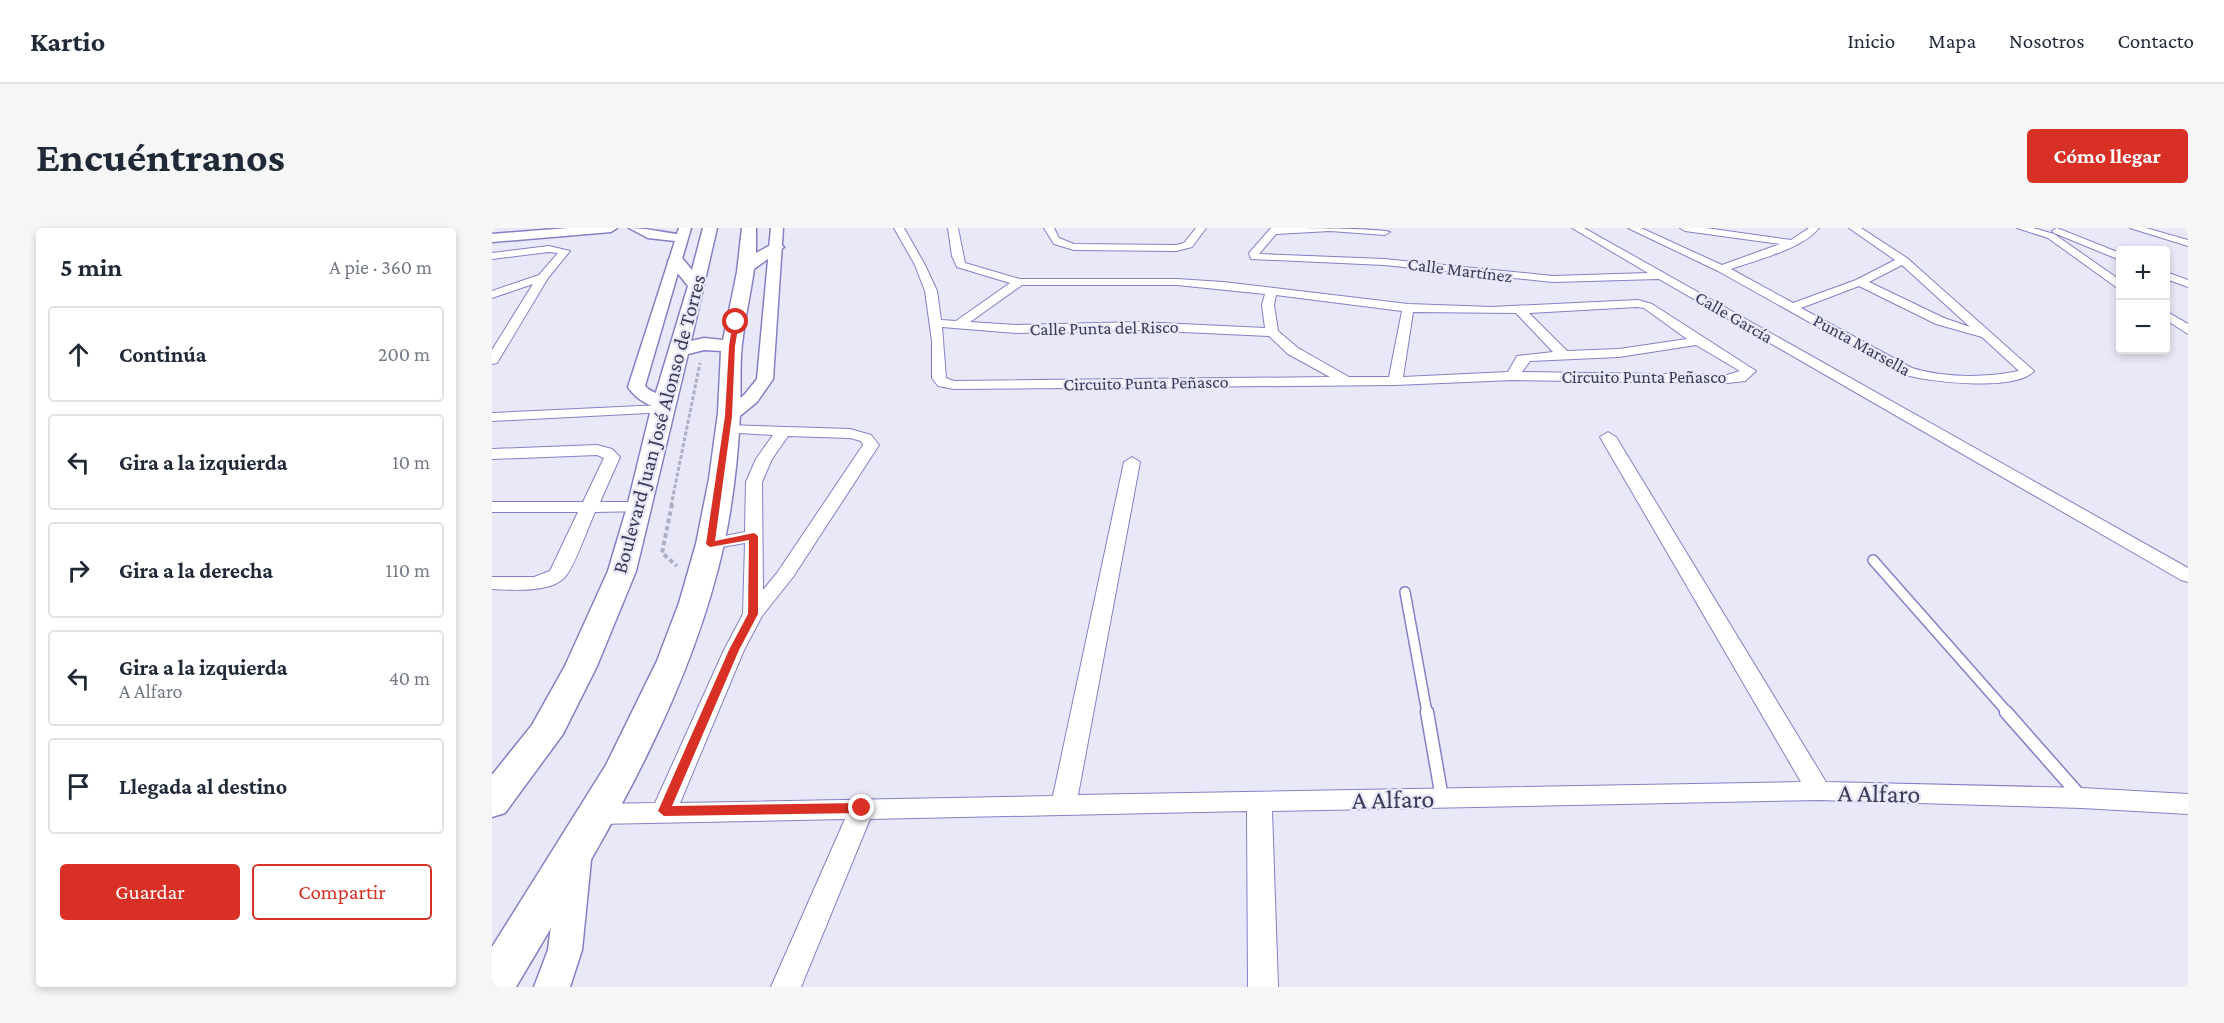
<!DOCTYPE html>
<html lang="es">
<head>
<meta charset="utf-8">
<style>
  body { margin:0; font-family:"Crimson Pro",serif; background:#f6f6f7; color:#1f2937 }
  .controls { position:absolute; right:18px; top:18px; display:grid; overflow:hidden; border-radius:6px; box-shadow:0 3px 9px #0003 }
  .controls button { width:54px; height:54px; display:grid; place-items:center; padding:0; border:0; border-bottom:2px solid #e0e1e3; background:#fff; color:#1f2937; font:30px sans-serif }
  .stop { position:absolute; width:18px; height:18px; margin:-14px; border:4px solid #d93025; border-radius:50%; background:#fff }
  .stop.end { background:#d93025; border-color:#fff; box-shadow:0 2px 6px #0008 }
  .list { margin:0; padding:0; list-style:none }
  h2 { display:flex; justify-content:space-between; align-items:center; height:78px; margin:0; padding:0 24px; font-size:26px }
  h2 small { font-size:20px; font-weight:400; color:#747a83 }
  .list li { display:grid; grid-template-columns:39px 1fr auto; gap:18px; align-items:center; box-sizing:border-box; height:96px; margin:0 12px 12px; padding:0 12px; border:2px solid #e0e1e3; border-radius:6px }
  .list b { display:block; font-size:22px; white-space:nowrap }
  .list p { margin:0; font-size:20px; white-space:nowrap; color:#747a83 }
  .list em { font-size:20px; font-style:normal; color:#747a83 }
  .actions { display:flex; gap:12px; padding:18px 24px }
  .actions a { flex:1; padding:14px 0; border:2px solid #d93025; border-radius:6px; text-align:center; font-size:21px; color:#d93025 }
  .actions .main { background:#d93025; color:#fff }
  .icon { flex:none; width:33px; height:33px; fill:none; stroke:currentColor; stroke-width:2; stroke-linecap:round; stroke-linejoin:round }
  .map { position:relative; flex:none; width:1696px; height:759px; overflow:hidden; border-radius:6px }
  header { display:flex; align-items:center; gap:36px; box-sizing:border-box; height:84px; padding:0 30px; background:#fff; border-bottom:2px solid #e0e1e3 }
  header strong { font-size:28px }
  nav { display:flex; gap:33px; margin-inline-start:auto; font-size:21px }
  .intro { display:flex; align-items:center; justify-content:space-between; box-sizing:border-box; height:144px; padding:0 36px }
  h1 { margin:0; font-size:42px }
  .button { padding:15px 27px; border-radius:6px; background:#d93025; color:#fff; font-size:21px; font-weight:700 }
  main { display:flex; gap:36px; padding:0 36px }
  aside { flex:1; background:#fff; border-radius:6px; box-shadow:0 3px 9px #0003 }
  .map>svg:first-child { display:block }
</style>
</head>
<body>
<header>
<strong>Kartio</strong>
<nav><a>Inicio</a><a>Mapa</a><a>Nosotros</a><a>Contacto</a></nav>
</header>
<div class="intro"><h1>Encuéntranos</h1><a class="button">Cómo llegar</a></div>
<main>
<aside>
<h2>5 min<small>A pie · 360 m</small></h2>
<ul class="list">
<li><svg class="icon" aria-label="ahead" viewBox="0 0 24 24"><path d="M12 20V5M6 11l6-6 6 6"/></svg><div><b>Continúa</b></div><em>200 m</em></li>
<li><svg class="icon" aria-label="left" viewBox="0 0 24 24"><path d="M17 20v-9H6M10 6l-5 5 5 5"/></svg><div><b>Gira a la izquierda</b></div><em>10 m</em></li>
<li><svg class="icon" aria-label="right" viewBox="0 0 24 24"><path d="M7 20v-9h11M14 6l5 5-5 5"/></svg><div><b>Gira a la derecha</b></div><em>110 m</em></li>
<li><svg class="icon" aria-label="left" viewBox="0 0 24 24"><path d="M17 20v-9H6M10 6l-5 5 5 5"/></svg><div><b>Gira a la izquierda</b><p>A Alfaro</p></div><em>40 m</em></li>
<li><svg class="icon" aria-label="arrive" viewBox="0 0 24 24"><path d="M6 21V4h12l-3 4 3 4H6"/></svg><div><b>Llegada al destino</b></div></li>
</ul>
<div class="actions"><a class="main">Guardar</a><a>Compartir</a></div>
</aside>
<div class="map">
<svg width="1696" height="759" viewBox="0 0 1696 759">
  <rect width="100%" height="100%" fill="#e8e8f8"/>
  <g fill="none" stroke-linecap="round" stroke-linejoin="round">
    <defs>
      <g id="service-far1">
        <polyline points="1381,332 1516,485"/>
        <polyline points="913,364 935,485"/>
      </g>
      <g id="service">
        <polyline points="935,484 950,570"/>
        <polyline points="1514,484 1588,568"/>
      </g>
      <g id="minor">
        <path d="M402,0H412L433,37L445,63L449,92L464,93L518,55L465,39L460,28L456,0H466L473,35L528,51H685L731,54L916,76L1000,79L1146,72L1160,76L1264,143L1253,153L1235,155L1021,152L903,157L462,161L446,158L440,150V113L433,63L423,37ZM530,57H685L773,66L770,77L773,100L647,94L524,97L478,94ZM784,67L910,83L897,149H857L806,120L786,103L782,77ZM1145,79L1152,80L1195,111L1127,121L1075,123L1037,85ZM921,84L1024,85L1061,124L1025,128L1016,144L911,149ZM450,99L524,105L647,102L777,108L796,126L838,149L462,153L454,150ZM1204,117L1248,143L1235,147L1030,144L1038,133L1127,129Z"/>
        <polygon points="552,0 562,0 567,10 582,16 684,17 692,15 704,0 714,0 700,19 684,23 582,22 562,16"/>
        <path d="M779,0C799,0 886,0 898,4L893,7L838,3L784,6L767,26L892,31L1061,48L1156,45L1080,0H1092L1696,340V354L1689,352L1167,51L1061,54L892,37L759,31L757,25Z"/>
        <path d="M1136,0H1149L1230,37L1288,16L1193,3L1188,0H1214L1299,12L1317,0H1327C1311,21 1264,32 1239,41L1301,75L1364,52L1403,32L1357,0H1369L1415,30L1542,143C1524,164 1435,154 1410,146L1226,43ZM1410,37L1478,99L1452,90L1377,54ZM1367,58L1444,96L1490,109L1527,143C1493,150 1453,150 1420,140L1309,80Z"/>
        <polygon points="1525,0 1541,0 1562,6 1628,52 1628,60 1624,59 1556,10"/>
        <polygon points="1565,0 1628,25 1628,32 1562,5 1560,3"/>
        <polygon points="1638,0 1654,0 1696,12 1696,18"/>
        <polygon points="57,18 78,23 56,50 5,135 0,136 0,122 41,56 0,70 0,63 47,47 66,25 57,24 0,31 0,25"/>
        <polygon points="1674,44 1696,52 1696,59 1674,51"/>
        <polygon points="1674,83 1696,96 1696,106 1674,92"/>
        <polygon points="170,177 175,178 177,181 175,184 0,193 0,185"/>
        <path d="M235,197L358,201L379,207L387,217L301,349L270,388L252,422L188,575L561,568L632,234L640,229L648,234L586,567L1309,554L1108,209L1116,204L1124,209L1334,554L1590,560L1696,566V586L1590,580L1327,572L780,583L786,759H756L755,583L378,591L309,759H279L353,591L105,596L96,593L93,586L96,579L105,576L163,575L232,422L251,386L253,315L218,321L212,320L209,316L212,312L253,304L254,254L264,231L281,207L230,204L228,201ZM296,208L358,210L369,213L371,217L285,345L271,362L270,254L280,231Z"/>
        <path d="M105,217L120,221L128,229L108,274H148L154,275L156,279L154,283L103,284C96,299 83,338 73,349C59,365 20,362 0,361V349H42L58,343L86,284H0V274H91L112,230L105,227L0,231V221Z"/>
      </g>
      <g id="tertiary">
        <polygon points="76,0 125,0 119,4 0,14 0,6"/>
        <path d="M137,0C154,0 169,4 185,6L187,0H199L153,158C161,167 175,166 182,175L179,179C163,183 144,172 136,159L183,13L156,10Z"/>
        <polygon points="279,0 291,0 281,151 265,174 243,192 231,192 228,188 253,166 265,151"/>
        <polygon points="83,619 94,622 99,632 90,722 78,759 42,759 56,722 67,632 72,622"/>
      </g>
      <path id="primary" d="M211,0H225L199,113L212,110L231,112L245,44L250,0H264V25L284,14L292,19L262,41C258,70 251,98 249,127C248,146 249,166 248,186C246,229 241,274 232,316C196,478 107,619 24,759H0V719L114,537L165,433L187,375L204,316L217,251L226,185L229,123L212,122L196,126L144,343L105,438L71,506L13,585L0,589V547L40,497L73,438L116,343L135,279L159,181L196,58L176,33L184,28L190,30L200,42Z"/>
    </defs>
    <use href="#service-far1" stroke="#8480c6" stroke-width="12"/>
    <use href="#service" stroke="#8480c6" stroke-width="15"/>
    <use href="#minor" stroke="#8480c6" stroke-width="2"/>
    <use href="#tertiary" stroke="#8480c6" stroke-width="3"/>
    <use href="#primary" stroke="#8480c6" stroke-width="3"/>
    <polyline stroke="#afafc3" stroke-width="3" stroke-dasharray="4 2" stroke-linecap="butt" points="179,278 208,135"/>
    <polyline stroke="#afafc3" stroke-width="4" stroke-dasharray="4.5 3" stroke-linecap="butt" points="180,276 170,325 185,338"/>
    <use href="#service-far1" stroke="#fff" stroke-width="9"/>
    <use href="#service" stroke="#fff" stroke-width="12"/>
    <use href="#minor" fill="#fff" fill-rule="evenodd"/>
    <use href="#tertiary" fill="#fff" fill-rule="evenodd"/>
    <use href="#primary" fill="#fff" fill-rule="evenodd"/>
  </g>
  <polygon fill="#d93025" points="244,93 247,94 243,118 240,188 223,313 262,305 266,308 266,386 247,422 180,578 370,575 376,580 370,585 172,588 166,583 237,422 256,386 257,312 218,319 214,316 233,188 237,118 241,94"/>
  <g text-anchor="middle" stroke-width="4.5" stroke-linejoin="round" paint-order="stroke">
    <g font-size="18" fill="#3a3957" stroke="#e8e8f8">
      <text transform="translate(968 42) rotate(7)" y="6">Calle Martínez</text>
      <text transform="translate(1242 89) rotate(30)" y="6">Calle García</text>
      <text transform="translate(612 100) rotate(-1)" y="6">Calle Punta del Risco</text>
      <text transform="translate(1370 117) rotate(29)" y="6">Punta Marsella</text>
      <text x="1152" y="155">Circuito Punta Peñasco</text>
      <text transform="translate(654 155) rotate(-1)" y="6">Circuito Punta Peñasco</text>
    </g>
    <g font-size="21" fill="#3a3957" stroke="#e8e8f8">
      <text transform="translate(167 196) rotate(-75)" y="7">Boulevard Juan José Alonso de Torres</text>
    </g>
    <g font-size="26" fill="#3a3957" stroke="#e8e8f8">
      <text transform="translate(1387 565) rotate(1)" y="9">A Alfaro</text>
      <text transform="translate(901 571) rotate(-1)" y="9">A Alfaro</text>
    </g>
  </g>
</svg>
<div class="controls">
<button>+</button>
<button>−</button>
</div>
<div class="stop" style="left:244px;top:94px"></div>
<div class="stop end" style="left:370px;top:580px"></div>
</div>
</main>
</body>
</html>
